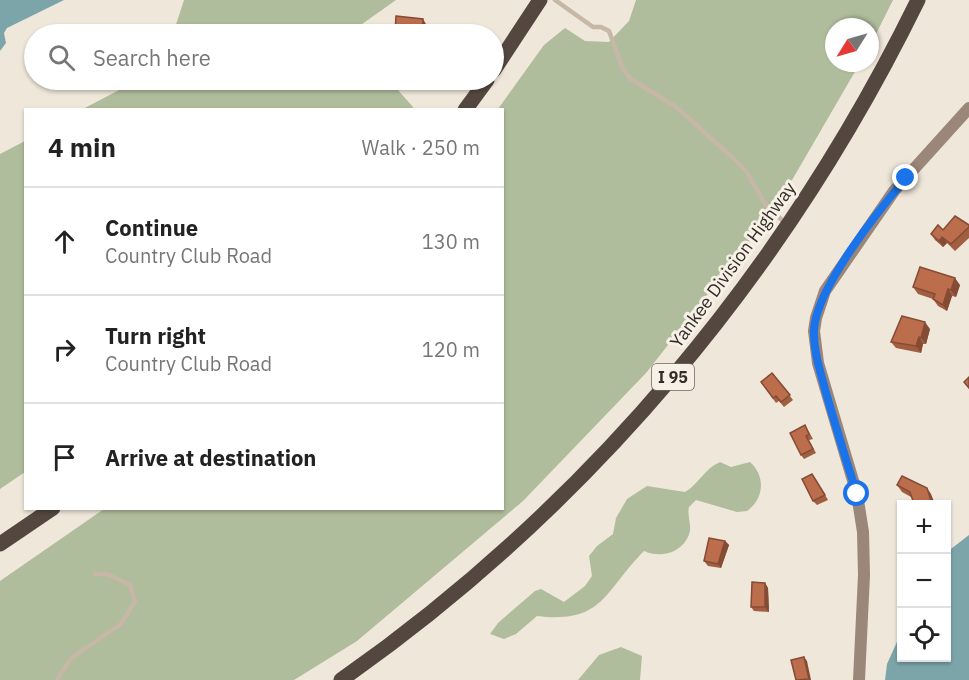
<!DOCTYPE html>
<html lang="en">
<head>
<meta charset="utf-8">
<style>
  body { margin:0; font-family:"IBM Plex Sans",sans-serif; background:#f6f6f6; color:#222 }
  .controls { position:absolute; right:18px; bottom:18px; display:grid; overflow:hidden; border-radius:0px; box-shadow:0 2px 4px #0004 }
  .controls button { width:54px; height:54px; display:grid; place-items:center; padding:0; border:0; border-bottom:2px solid #e0e0e0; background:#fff; color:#222; font:30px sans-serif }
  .compass { position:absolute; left:825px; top:18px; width:54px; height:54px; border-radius:50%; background:#fff; box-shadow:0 2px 4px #0004; rotate:233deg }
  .stop { position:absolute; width:18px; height:18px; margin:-14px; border:4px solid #1a73e8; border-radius:50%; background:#fff }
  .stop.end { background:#1a73e8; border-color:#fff; box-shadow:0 2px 6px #0008 }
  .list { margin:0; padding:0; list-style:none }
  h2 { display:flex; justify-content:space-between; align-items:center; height:78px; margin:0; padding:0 24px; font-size:26px }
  h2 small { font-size:20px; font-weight:400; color:#767676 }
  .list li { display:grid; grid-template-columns:39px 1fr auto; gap:18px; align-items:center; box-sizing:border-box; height:108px; padding:0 24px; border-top:2px solid #e0e0e0 }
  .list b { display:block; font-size:22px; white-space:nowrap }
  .list p { margin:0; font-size:20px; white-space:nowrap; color:#767676 }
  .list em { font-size:20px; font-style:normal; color:#767676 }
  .icon { flex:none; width:33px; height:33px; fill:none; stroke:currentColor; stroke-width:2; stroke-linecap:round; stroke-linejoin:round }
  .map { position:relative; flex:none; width:969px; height:680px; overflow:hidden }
  .search { position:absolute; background:#fff; box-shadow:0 2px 4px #0004; left:24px; top:24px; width:480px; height:66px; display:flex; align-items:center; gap:15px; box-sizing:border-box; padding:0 21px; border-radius:33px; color:#767676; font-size:22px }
  .panel { position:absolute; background:#fff; box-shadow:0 2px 4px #0004; left:24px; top:108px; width:480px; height:402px; border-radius:0px }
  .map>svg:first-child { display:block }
</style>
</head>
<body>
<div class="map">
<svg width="969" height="680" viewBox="0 0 969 680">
  <rect width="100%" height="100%" fill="#efe7da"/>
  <g fill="#b0bd9c">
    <polygon points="184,0 396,0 348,34 173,34"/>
    <polygon points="636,0 893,0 870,46 870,27 834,27 834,63 860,63 777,206 646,373 523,501 357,641 294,680 0,680 0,581 104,509 502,508 502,110 498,109 544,45 565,28 585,41 609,42 629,21"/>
    <polygon points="138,80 389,80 413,107 411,110 83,109"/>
    <polygon points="25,141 25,472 0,489 0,154"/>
    <path d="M720,462L731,467L750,462C766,476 764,499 747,511L737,512L696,500L689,507C687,515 691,523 690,531C685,552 662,559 644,551C604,591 604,624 537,616L516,634L504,639L490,634L498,623L535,591L541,589L564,602L585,586L592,576L589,556L597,546L613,534L616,518L627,499L647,486L685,492C699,484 705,468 720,462Z"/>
    <polygon points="621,647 642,656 640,680 578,680 599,655"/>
  </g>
  <g fill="#7ca5aa">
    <polygon points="0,0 64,0 7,28 4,33 6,43 0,51"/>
    <polygon points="969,535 969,680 885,680 887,664 901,633 902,658 946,658 947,552"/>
  </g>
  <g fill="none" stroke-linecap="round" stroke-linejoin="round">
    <g stroke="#c6b7a7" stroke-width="4.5">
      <polyline points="555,0 593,27 601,27 609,31 623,69 631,79 676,107 730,155 746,171 765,204 784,222"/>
      <polyline points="57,680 71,658 121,624 135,601 130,585 107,574 95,574"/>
    </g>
    <polyline stroke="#9a8779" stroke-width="12" points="859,680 864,575 863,532 857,494 818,363 814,331 816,318 825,291 894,191 969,108"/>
    <g stroke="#54473f" stroke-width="15">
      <polyline points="494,70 540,0"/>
      <polyline points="465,110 487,80"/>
      <polyline points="0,544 53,508"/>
      <path d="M341,680C589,506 785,272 918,0"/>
    </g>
  </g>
  <g fill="#a25e41">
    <polygon points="426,24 425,34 397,34 395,32"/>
    <polygon points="969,225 969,238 955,251 947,243 943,247 935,240 931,234 943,230"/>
    <polygon points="960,285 956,297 952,296 947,311 938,306 933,299 918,294 913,287"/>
    <polygon points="930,329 926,344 923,344 921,353 896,348 891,342"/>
    <polygon points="772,373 793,400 784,407 779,401 776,403 761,382"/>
    <polygon points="805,425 813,439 809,440 816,453 804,459 801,455"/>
    <polygon points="815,478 828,500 817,505 813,501"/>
    <polygon points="897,485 931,494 911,497 902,492"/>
    <polygon points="725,541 729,545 721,568 708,566 704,561"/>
    <polygon points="765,583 768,588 769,612 754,611 751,607"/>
  </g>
  <g fill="#844c35">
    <polygon points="423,19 426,24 425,34 424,34 422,33"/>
    <polygon points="942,237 947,243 943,247 939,241"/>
    <polygon points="955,278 960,285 956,297 951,290"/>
    <polygon points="948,289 952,296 947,311 943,305"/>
    <polygon points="925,322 930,329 926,344 921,338"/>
    <polygon points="919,337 923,344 921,353 916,346"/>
    <polygon points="927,488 931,494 935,504 929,504"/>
    <polygon points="725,541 729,545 721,568 718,564"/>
    <polygon points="765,583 768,588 769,612 765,607"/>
    <polygon points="804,657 807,661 811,680 809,680"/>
  </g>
  <g fill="#bc6d4c" stroke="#844c35" stroke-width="1.5">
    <polygon points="396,16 423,19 422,33 395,32"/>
    <polygon points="955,216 969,225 969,227 951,244 942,237 939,241 931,234 938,225 943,230"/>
    <polygon points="920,267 955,278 951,290 948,289 943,305 933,299 935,294 913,287"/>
    <polygon points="902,316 925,322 921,338 919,337 916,346 891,342"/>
    <polygon points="772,373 790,395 781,402 776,396 773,398 761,382"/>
    <polygon points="969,377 969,388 964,382"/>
    <polygon points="805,425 809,434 806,436 813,449 801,455 790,433"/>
    <polygon points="812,474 825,495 813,501 802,479"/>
    <polygon points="902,476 927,488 931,501 929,504 914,504 910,492 897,485"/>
    <polygon points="709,538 725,541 718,564 704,561"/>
    <polygon points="752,582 765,583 765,607 751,607"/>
    <polygon points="804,657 809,679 796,680 791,660"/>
  </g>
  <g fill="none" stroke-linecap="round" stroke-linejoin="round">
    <path stroke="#1a73e8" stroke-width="8" d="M857,494C846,461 836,427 826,393C821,373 813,351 814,330C816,288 879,210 906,178"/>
  </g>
  <g text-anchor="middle" stroke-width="6" stroke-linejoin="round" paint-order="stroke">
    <rect fill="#f7f0e6" stroke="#6e6760" stroke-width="1.5" x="652" y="364" width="42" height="26" rx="4.5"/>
    <g font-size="16" font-weight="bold" fill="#332c27">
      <text x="673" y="383">I 95</text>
    </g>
    <g font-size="18" fill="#332c27" stroke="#f7f0e6">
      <text transform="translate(733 265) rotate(-54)" y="6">Yankee Division Highway</text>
    </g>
  </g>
</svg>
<div class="controls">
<button>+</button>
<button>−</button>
<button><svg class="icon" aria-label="locate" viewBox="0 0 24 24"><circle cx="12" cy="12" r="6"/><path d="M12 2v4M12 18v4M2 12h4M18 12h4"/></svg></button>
</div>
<svg class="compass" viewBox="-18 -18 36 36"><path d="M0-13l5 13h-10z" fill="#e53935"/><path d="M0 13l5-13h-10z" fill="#767676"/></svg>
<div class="stop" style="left:857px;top:494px"></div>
<div class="stop end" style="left:906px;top:178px"></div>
<div class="search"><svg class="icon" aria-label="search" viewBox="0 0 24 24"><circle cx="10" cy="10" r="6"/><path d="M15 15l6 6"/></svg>Search here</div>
<section class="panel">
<h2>4 min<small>Walk · 250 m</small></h2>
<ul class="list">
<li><svg class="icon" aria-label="ahead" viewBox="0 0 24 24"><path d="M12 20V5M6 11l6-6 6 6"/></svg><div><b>Continue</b><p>Country Club Road</p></div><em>130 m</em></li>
<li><svg class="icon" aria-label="right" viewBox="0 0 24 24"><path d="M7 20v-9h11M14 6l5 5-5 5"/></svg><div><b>Turn right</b><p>Country Club Road</p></div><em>120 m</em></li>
<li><svg class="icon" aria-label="arrive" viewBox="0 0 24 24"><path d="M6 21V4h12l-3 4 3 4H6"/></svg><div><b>Arrive at destination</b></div></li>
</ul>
</section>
</div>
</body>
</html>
